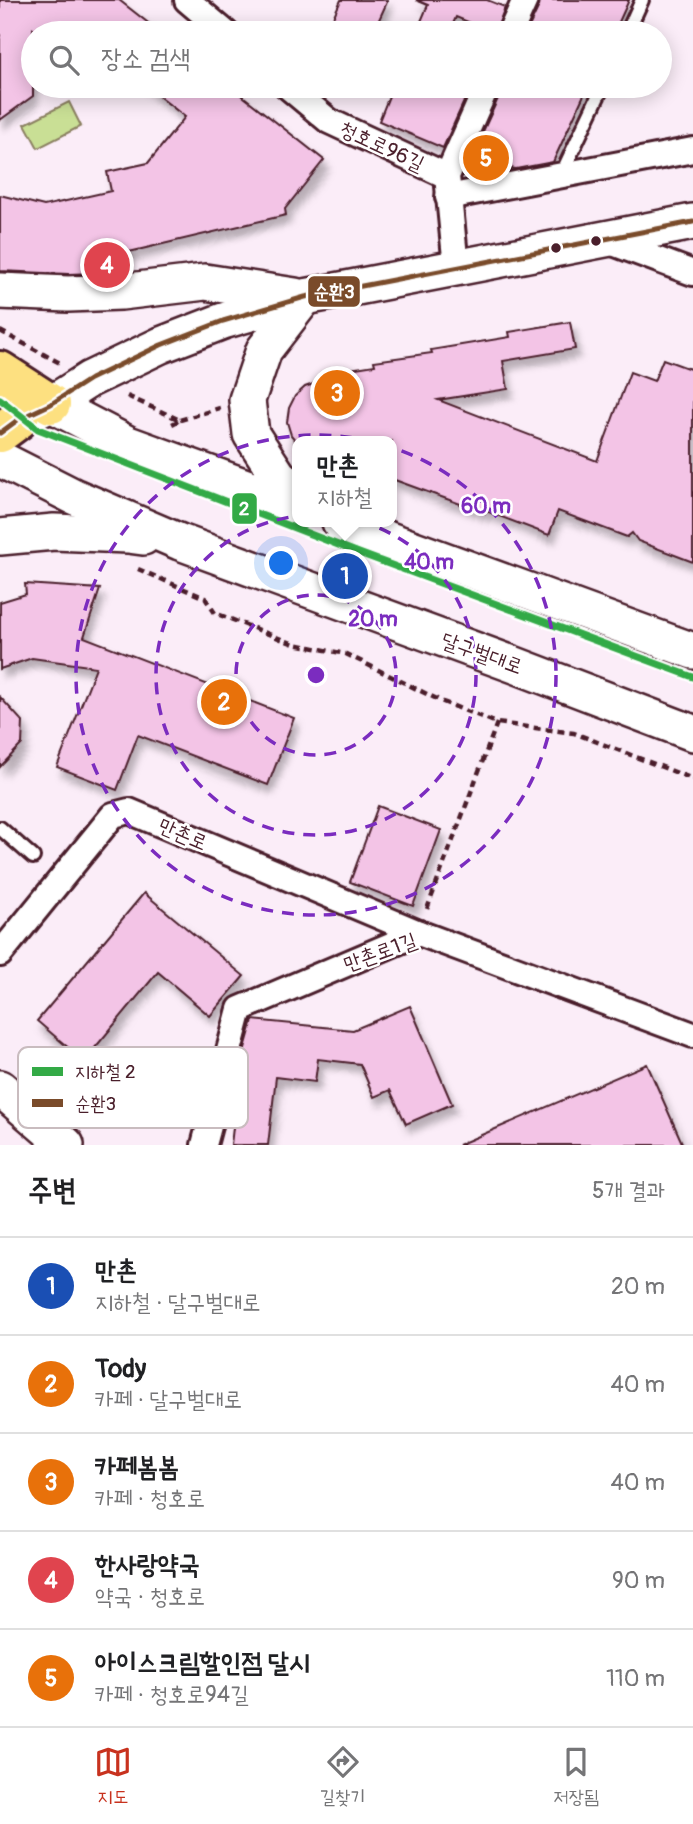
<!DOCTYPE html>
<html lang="ko">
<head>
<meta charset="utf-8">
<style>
  body { margin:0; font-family:Pangolin,"Poor Story",sans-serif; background:#f6f6f6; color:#202124 }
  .you { position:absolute; left:282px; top:564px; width:24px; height:24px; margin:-18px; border:5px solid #fff; border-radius:50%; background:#1a73e8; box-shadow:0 0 0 10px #1a73e833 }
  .badge { display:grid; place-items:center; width:46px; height:46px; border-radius:50%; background:#c8321e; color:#fff; font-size:23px; font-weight:700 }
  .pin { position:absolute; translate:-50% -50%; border:4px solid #fff; box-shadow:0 2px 7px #0006 }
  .popup { position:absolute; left:292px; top:436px; width:105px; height:91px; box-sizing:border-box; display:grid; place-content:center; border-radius:14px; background:#fff; filter:drop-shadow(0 2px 5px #0005); font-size:23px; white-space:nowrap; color:#757577 }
  .popup b { font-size:26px; color:#202124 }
  .popup::after { content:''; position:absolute; left:50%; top:100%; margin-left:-14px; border:14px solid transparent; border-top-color:#fff }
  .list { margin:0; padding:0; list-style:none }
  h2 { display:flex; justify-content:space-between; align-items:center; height:91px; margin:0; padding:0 28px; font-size:30px }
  h2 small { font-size:23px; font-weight:400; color:#757577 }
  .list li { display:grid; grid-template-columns:46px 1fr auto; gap:21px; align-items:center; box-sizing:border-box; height:98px; padding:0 28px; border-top:2px solid #e0e0e0 }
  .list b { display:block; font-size:26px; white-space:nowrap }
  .list p { margin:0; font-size:23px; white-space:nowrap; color:#757577 }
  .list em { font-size:23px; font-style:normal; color:#757577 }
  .icon { flex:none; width:38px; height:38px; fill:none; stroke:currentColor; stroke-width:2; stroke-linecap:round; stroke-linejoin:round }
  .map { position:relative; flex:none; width:693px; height:1145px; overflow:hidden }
  .search { position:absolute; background:#fff; box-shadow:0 4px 18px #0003; left:21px; right:21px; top:21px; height:77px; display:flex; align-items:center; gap:18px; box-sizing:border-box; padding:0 24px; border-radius:38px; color:#757577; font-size:26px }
  .sheet { height:581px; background:#fff }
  nav { display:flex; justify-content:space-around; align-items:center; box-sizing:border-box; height:98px; border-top:2px solid #e0e0e0; background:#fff; font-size:19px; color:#757577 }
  nav a { display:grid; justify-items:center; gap:4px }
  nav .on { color:#c8321e }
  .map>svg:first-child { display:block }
</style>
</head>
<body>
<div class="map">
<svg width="693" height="1145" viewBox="0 0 693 1145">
  <defs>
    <filter id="shadow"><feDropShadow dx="4.5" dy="8" stdDeviation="3.5" flood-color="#0004"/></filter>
  </defs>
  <rect width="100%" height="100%" fill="#fbedf8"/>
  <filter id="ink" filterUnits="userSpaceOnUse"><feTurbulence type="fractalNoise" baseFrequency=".0143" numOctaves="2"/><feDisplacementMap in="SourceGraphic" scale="14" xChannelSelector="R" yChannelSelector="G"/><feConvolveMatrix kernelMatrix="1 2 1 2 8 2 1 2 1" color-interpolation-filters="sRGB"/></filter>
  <g filter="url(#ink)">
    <polygon fill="#c9df95" stroke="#8a7f60" stroke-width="2" points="69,102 81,126 38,148 25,124"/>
    <g fill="#f3c4e6" stroke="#4a1f2b" stroke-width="2" filter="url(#shadow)">
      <polygon points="0,0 119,0 161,33 38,33 33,29 33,96 0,120"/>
      <polygon points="341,0 388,0 373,33 326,33"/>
      <polygon points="416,0 487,0 505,7 495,33 456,17 449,33 416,33 428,5"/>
      <polygon points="540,0 629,0 614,33 526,33 539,6"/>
      <polygon points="146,86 230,86 324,160 285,209 286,215 112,256 115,269 96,273 68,274 0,271 0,195 44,206 111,191 107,172 148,163 185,117"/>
      <polygon points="393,86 471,86 443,148 379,121"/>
      <polygon points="502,86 588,86 553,162 516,169 469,162 501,92"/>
      <polygon points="570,322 575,349 503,361 508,389 438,400 597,461 630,372 654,381 663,359 693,370 693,562 638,541 632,533 627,537 558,511 549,535 486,511 485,513 392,479 392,441 296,441 291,435 287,422 289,408 295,396 305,387 325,380 324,373 375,365 374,361 432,353 431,350 510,337 509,332"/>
      <polygon points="25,584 100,589 84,637 294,718 268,785 138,735 117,790 57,767 96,667 32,658 0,669 0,602 26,594"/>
      <polygon points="0,697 23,722 22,744 0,767"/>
      <polygon points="378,806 441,830 413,906 350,882"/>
      <polygon points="144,893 244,976 210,1016 158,972 84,1061 37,1021"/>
      <polygon points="410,1006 452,1104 406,1124 390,1090 374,1097 360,1064 318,1059 315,1082 276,1077 268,1145 231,1145 240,1066 253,1020 353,1030"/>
      <polygon points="647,1064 683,1145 458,1145"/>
    </g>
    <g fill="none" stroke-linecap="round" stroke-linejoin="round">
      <defs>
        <g id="lane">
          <polyline points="627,33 642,0"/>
          <polyline points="561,175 603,86"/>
          <polyline points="0,828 33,857"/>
        </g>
        <g id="street">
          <polyline points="187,0 226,33"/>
          <polyline points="510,33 525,0"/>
          <polyline points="287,86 329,121 447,176"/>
          <polyline points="448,197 693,150"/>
          <polyline points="605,240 693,273"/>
          <polyline points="456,267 447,176 487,86"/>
          <polyline points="0,954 113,815 129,811 419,933"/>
          <polyline points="204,1145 240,1009 419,933 693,1035"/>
        </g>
        <g id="secondary">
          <polyline points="0,291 68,294 121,292 205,282 295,296"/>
          <polyline points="51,404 128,444 298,506"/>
          <polyline points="26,416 51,404 90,379 161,345 223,321 305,297 693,222"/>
          <polyline points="0,459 75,497 180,542 515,665 693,733"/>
          <polyline points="298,490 279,477 251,434 247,400 264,350 305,297"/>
          <polyline points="340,522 693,651"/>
          <polyline points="0,537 54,532 128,535 143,537"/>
          <polyline points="0,1088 66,1145"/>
        </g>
        <g id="primary">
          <polyline points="0,371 51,404"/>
          <polyline points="0,433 19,419"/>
        </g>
      </defs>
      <use href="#lane" stroke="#4a1f2b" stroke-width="18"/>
      <use href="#street" stroke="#4a1f2b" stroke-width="30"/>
      <use href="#secondary" stroke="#4a1f2b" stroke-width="40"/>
      <use href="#primary" stroke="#4a1f2b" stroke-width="44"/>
      <g stroke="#4a1f2b" stroke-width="4.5" stroke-dasharray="7 5" stroke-linecap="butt">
        <polyline points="0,331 60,363"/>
        <polyline points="127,396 180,420 168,426"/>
        <polyline points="180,420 220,408"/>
        <polyline points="138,569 205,598 215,613 294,644 346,654 443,702 497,723 574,733 693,779"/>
        <polyline points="427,909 497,723"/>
      </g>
      <use href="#lane" stroke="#fff" stroke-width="12"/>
      <use href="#street" stroke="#fff" stroke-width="24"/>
      <use href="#secondary" stroke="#fff" stroke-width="35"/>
      <use href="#primary" stroke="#fde080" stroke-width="38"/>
      <defs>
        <polyline id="bus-1" points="0,433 19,419 51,404 90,379 161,345 223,321 305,297 693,222"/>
      </defs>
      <use href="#bus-1" stroke="#fff" stroke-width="10"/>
      <use href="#bus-1" stroke="#7a4b2a" stroke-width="5"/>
      <defs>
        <polyline id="metro-1" points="0,399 38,429 359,553 693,677"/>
      </defs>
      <use href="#metro-1" stroke="#fff" stroke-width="12"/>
      <use href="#metro-1" stroke="#33aa46" stroke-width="7"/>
    </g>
  </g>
  <g fill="none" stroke="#7b2cbf" stroke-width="3.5" stroke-dasharray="12 9">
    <circle cx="316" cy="675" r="80"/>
    <circle cx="316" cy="675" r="160"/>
    <circle cx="316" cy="675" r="240"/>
  </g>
  <g fill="#4a1f2b" stroke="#fff" stroke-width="2.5">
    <circle cx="596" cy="241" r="6"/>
    <circle cx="556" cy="248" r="6"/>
  </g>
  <g text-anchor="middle" stroke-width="5" stroke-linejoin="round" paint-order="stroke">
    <g font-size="21" fill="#4a1f2b" stroke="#fff">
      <text transform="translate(382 146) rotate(25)" y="7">청호로96길</text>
      <text transform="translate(482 653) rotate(20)" y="7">달구벌대로</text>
      <text transform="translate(183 834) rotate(23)" y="7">만촌로</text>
      <text transform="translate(380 952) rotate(-20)" y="7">만촌로1길</text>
    </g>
  </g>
  <rect x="18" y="1047" width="230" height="81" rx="10" fill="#fff" stroke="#c9bcbf" stroke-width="2"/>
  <rect x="32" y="1067" width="31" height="9" fill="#33aa46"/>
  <rect x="32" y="1099" width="31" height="8" fill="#7a4b2a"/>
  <g font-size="19" fill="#4a1f2b">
    <text x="75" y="1078">지하철 2</text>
    <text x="75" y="1110">순환3</text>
  </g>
  <circle cx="316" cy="675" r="10" fill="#7b2cbf" stroke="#fff" stroke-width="3.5"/>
  <g font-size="21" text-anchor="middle" font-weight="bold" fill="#7b2cbf" stroke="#fff" stroke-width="5" stroke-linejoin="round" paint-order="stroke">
    <text x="486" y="513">60 m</text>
    <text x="429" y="569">40 m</text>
    <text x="373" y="626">20 m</text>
  </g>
  <g stroke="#fff" stroke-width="2.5">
    <rect x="307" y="275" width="54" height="33" rx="7" fill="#7a4b2a"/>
    <rect x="231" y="492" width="27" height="33" rx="7" fill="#33aa46"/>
  </g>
  <g font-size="19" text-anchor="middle" font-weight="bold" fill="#fff">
    <text x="334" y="298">순환3</text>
    <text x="244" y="515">2</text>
  </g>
</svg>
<div class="you"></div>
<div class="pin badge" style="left:345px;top:576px;background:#1a4fb4">1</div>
<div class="popup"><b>만촌</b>지하철</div>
<div class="pin badge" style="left:224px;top:702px;background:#e8710a">2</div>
<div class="pin badge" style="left:337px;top:393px;background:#e8710a">3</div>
<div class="pin badge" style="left:107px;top:265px;background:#e0444e">4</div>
<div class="pin badge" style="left:486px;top:158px;background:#e8710a">5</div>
<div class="search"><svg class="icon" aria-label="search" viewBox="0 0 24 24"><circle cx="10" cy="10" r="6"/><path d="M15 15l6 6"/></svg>장소 검색</div>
</div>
<section class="sheet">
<h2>주변<small>5개 결과</small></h2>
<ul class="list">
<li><span class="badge" style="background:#1a4fb4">1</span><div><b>만촌</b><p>지하철 · 달구벌대로</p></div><em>20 m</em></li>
<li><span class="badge" style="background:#e8710a">2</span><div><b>Tody</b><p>카페 · 달구벌대로</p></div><em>40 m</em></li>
<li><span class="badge" style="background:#e8710a">3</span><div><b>카페봄봄</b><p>카페 · 청호로</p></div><em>40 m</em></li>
<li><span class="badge" style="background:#e0444e">4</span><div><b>한사랑약국</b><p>약국 · 청호로</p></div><em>90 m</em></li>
<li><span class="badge" style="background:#e8710a">5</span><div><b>아이스크림할인점 달시</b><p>카페 · 청호로94길</p></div><em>110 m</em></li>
</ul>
</section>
<nav>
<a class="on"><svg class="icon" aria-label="map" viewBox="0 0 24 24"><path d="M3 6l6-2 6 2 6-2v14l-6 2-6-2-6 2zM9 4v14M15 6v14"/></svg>지도</a>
<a><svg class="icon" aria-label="directions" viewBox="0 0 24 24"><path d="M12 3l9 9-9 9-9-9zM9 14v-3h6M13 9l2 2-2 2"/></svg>길찾기</a>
<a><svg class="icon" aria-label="saved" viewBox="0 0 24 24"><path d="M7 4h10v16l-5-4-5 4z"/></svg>저장됨</a>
</nav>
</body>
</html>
